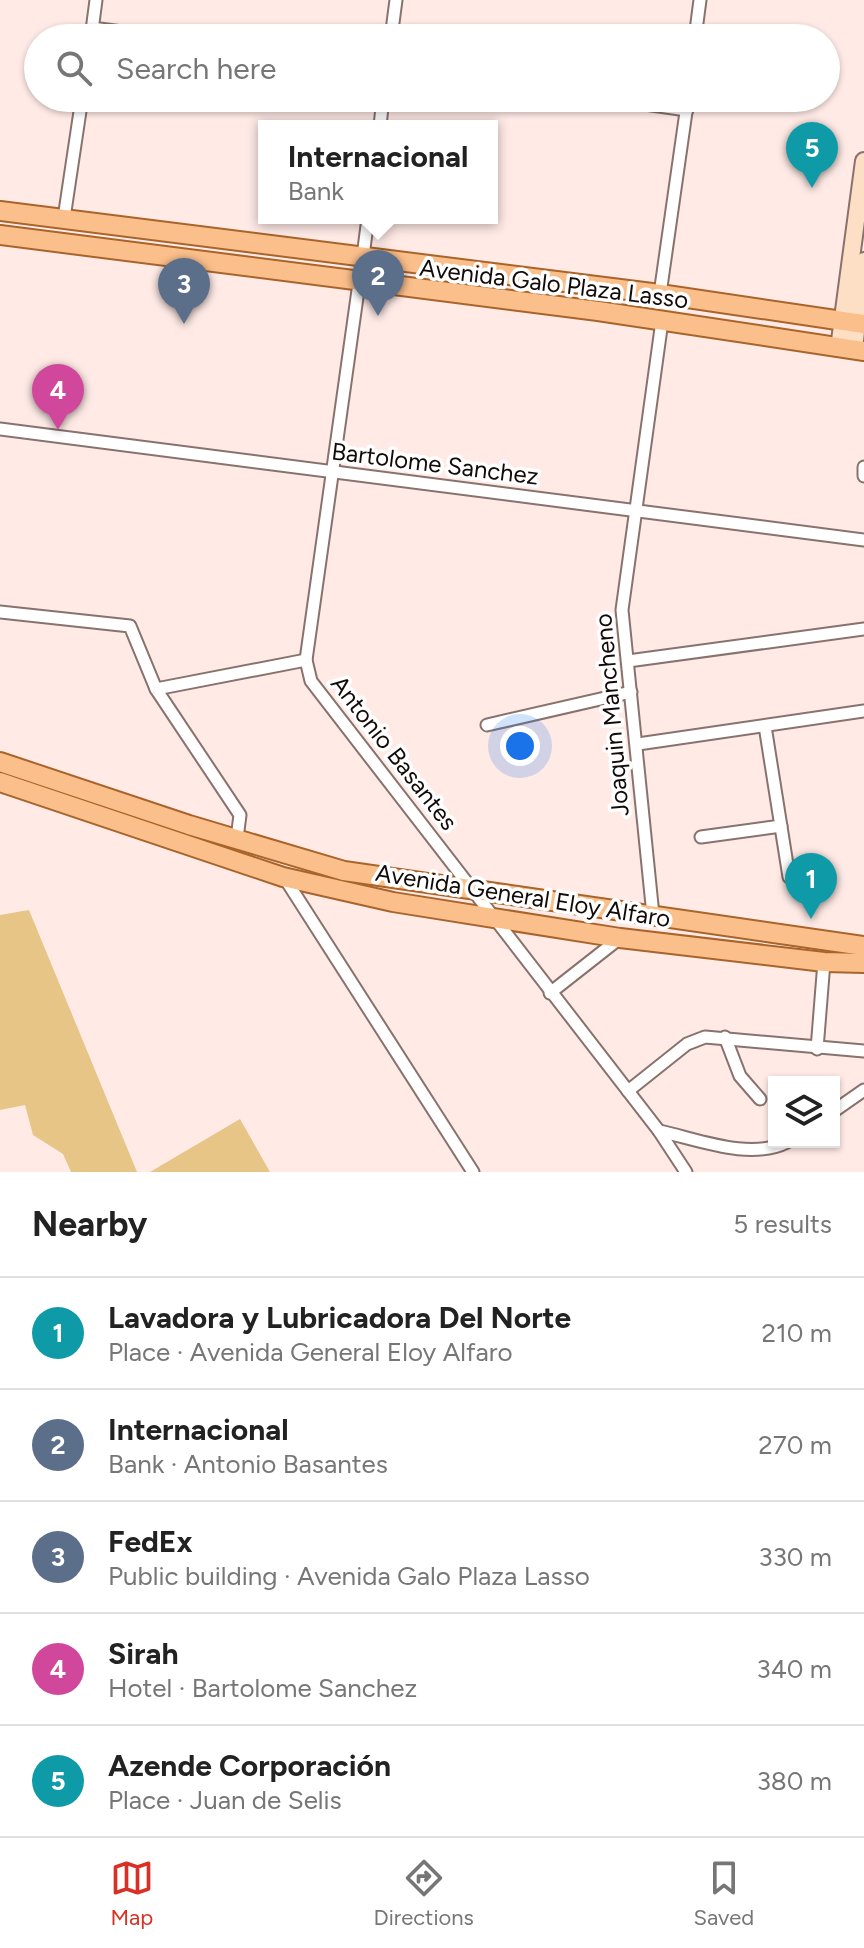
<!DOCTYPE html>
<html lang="en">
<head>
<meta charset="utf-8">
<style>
  body { margin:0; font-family:Figtree,sans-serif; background:#f2f2f2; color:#222 }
  .controls { position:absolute; right:24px; bottom:24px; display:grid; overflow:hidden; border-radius:0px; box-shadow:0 2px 6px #0004 }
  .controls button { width:72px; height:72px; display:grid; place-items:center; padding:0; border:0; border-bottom:2px solid #e0e0e0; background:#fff; color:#222; font:40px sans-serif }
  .you { position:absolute; left:520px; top:746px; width:28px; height:28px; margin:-20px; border:6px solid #fff; border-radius:50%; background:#1a73e8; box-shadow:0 0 0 12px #1a73e833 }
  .badge { display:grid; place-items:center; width:52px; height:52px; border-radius:50%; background:#d93025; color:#fff; font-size:26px; font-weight:700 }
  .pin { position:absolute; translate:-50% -66px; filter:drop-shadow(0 2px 4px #0008) }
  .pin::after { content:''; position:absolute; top:42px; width:28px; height:24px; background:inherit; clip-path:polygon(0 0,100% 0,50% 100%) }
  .popup { position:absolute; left:258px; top:120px; width:240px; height:104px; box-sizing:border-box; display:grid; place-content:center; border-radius:0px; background:#fff; filter:drop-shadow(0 2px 6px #0005); font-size:26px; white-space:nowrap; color:#767676 }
  .popup b { font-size:30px; color:#222 }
  .popup::after { content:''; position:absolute; left:50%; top:100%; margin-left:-16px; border:16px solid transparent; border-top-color:#fff }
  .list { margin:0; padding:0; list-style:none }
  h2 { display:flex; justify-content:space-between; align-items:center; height:104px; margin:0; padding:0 32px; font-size:34px }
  h2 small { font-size:26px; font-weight:400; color:#767676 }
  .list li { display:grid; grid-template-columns:52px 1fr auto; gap:24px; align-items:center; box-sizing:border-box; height:112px; padding:0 32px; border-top:2px solid #e0e0e0 }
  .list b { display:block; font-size:30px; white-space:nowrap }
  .list p { margin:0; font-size:26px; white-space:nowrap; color:#767676 }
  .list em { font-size:26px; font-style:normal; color:#767676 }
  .icon { flex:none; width:44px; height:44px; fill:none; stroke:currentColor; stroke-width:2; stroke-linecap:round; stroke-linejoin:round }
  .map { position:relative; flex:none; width:864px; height:1172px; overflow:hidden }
  .search { position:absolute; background:#fff; box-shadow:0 2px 6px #0004; left:24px; right:24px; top:24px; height:88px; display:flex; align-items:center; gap:20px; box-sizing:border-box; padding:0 28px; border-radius:44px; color:#767676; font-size:30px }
  .sheet { height:664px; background:#fff }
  nav { display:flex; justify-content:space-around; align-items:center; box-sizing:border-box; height:112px; border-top:2px solid #e0e0e0; background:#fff; font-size:22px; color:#767676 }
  nav a { display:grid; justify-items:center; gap:4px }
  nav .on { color:#d93025 }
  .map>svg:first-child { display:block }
</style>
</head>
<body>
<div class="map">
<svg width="864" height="1172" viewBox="0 0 864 1172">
  <rect width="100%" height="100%" fill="#ffeae6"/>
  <g fill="#e6c587">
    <polygon points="29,910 137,1172 71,1172 63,1154 33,1135 25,1105 0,1110 0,915"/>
    <polygon points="240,1119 270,1172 150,1172"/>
  </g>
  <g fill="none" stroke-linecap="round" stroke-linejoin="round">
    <defs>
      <g id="minor">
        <polyline points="92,28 168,38"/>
        <polyline points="91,38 96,0"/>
        <polyline points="391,38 396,0"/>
        <polyline points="695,38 700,0"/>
        <polyline points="602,98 687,110"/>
        <polyline points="380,126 383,98"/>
        <polyline points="64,218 82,98"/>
        <polyline points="363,256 368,218"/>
        <polyline points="359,283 306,660 311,681 659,1131 686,1172"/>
        <polyline points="660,294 688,98"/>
        <polyline points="0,429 864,540"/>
        <polyline points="864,467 864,476"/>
        <polyline points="0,612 130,626 156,689 240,815 237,838"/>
        <polyline points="628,661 864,629"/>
        <polyline points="156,689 306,660"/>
        <polyline points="487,725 631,692"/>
        <polyline points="765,726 789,877"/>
        <polyline points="638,744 864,711"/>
        <polyline points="701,837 781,826"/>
        <polyline points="284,877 473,1172"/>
        <polyline points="653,915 622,610 662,321"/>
        <polyline points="550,993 620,938"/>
        <polyline points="725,1037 740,1076 760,1099"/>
        <polyline points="817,1049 824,962"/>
        <polyline points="628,1091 687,1044 705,1037 864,1051"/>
        <polyline points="834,1111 864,1090"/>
        <path d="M659,1131C697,1139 750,1161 787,1142"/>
      </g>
      <g id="secondary">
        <polyline points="839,348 864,161"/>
        <polyline points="854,349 864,261"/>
      </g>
      <g id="primary">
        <polyline points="0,211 660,294 864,324"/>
        <polyline points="0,235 598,311 864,351"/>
        <polyline points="0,762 189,825 344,871 864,946"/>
        <polyline points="0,782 283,877 393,902 620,938 824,962 864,963"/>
      </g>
    </defs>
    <use href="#minor" stroke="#88726d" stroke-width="15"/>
    <use href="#secondary" stroke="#88726d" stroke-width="20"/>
    <use href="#primary" stroke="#a8642a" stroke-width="22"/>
    <use href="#minor" stroke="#fff" stroke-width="11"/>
    <use href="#secondary" stroke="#fddfc5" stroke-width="16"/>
    <use href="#primary" stroke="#fbbf8b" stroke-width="18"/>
  </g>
  <g text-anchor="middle" stroke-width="7" stroke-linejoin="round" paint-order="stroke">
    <g font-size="24" fill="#120a08" stroke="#fff">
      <text transform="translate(554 284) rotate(7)" y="8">Avenida Galo Plaza Lasso</text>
      <text transform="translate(435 464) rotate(7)" y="8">Bartolome Sanchez</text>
      <text transform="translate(612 715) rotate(-95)" y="8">Joaquin Mancheno</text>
      <text transform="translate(394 753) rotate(52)" y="8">Antonio Basantes</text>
      <text transform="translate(523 896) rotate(9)" y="8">Avenida General Eloy Alfaro</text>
    </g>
  </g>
</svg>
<div class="controls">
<button><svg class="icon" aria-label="layers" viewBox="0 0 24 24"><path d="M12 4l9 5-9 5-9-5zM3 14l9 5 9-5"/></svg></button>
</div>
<div class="you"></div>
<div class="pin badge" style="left:811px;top:919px;background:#0f9aa8">1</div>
<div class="pin badge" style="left:378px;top:316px;background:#5c6f8a">2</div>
<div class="popup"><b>Internacional</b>Bank</div>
<div class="pin badge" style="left:184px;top:324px;background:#5c6f8a">3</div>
<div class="pin badge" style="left:58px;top:430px;background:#d1479c">4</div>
<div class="pin badge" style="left:812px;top:188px;background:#0f9aa8">5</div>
<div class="search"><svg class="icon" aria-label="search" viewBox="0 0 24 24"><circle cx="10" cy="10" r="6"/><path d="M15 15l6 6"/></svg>Search here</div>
</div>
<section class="sheet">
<h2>Nearby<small>5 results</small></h2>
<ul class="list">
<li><span class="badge" style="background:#0f9aa8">1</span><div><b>Lavadora y Lubricadora Del Norte</b><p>Place · Avenida General Eloy Alfaro</p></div><em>210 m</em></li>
<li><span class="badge" style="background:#5c6f8a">2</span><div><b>Internacional</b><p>Bank · Antonio Basantes</p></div><em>270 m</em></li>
<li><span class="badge" style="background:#5c6f8a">3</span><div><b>FedEx</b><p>Public building · Avenida Galo Plaza Lasso</p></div><em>330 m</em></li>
<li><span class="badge" style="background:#d1479c">4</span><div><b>Sirah</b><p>Hotel · Bartolome Sanchez</p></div><em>340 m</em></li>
<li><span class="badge" style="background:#0f9aa8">5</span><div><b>Azende Corporación</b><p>Place · Juan de Selis</p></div><em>380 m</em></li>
</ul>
</section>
<nav>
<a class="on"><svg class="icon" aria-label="map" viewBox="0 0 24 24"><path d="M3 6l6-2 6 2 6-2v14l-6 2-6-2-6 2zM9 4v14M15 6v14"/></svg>Map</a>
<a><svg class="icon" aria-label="directions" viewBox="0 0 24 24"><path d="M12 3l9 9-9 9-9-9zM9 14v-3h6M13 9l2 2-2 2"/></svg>Directions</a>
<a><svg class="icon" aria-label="saved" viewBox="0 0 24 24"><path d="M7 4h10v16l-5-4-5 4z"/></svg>Saved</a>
</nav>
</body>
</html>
